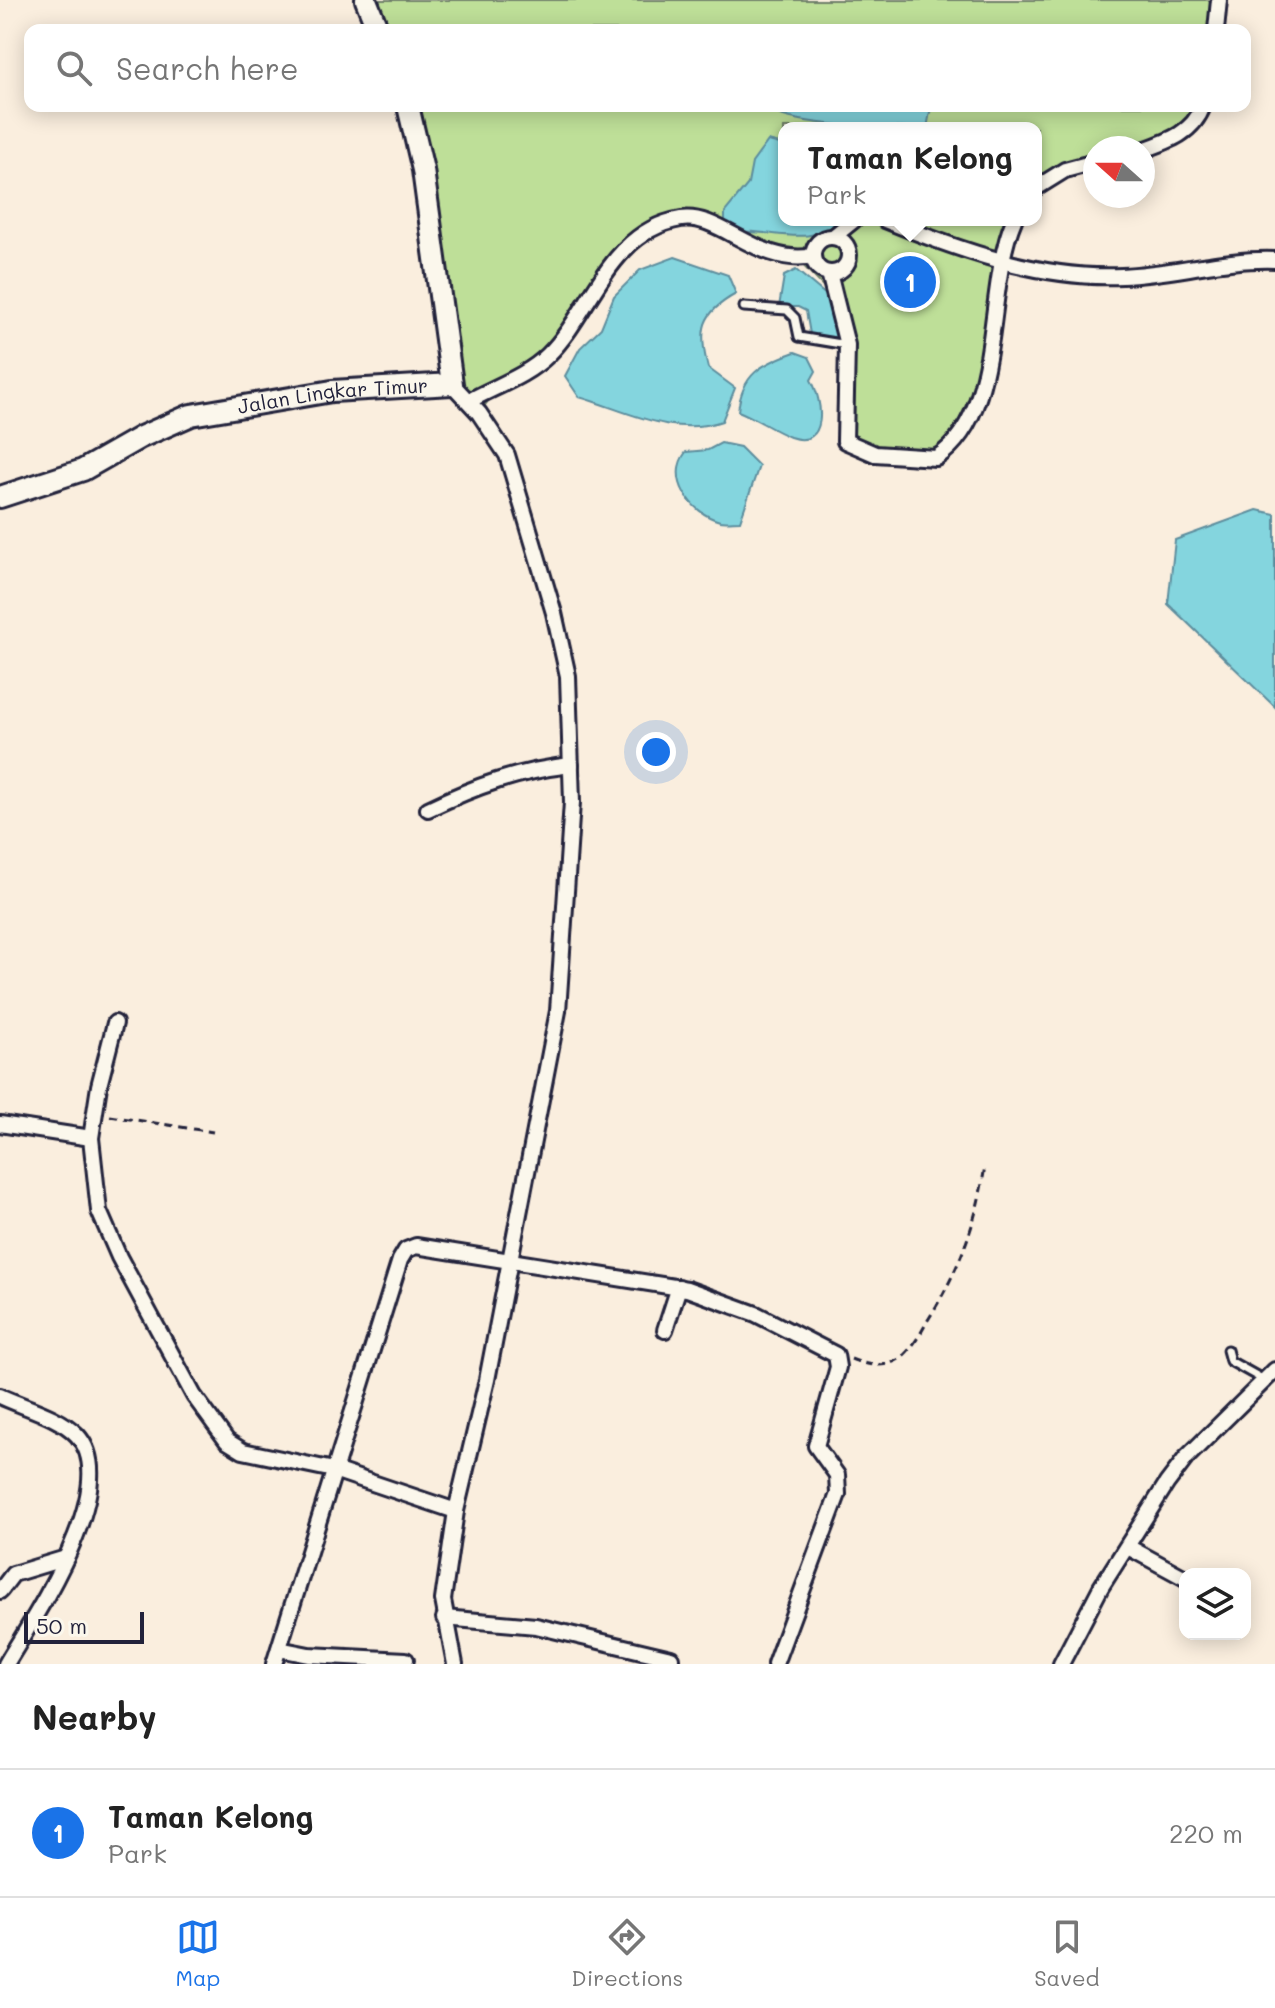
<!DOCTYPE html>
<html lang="en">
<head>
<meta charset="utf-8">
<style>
  body { margin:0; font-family:Mali,sans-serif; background:#f2f2f2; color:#222 }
  .controls { position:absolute; right:24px; bottom:24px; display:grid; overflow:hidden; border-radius:16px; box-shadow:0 4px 20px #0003 }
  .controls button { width:72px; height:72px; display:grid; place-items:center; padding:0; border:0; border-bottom:2px solid #e0e0e0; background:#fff; color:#222; font:40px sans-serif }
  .compass { position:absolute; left:1083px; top:136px; width:72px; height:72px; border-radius:50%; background:#fff; box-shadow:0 4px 20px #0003; rotate:291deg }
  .scale { position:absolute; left:24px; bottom:20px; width:120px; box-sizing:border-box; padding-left:8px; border:4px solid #22223b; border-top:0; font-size:22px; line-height:28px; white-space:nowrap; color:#22223b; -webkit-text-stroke:6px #fbf7ec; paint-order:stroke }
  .you { position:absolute; left:656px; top:752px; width:28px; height:28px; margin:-20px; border:6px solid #fff; border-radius:50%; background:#1a73e8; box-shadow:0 0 0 12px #1a73e833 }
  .badge { display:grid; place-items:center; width:52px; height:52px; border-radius:50%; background:#1a73e8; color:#fff; font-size:26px; font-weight:700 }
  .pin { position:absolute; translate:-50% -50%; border:4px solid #fff; box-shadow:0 2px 8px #0006 }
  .popup { position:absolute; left:778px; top:122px; width:264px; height:104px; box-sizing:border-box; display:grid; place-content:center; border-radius:16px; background:#fff; filter:drop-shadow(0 2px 6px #0005); font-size:26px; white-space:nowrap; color:#767676 }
  .popup b { font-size:30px; color:#222 }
  .popup::after { content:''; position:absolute; left:50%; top:100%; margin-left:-16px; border:16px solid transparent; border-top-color:#fff }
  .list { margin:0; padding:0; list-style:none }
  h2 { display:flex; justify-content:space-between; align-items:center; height:104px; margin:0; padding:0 32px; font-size:34px }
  h2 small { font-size:26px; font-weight:400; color:#767676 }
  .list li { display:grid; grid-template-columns:52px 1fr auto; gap:24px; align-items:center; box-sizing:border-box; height:128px; padding:0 32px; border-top:2px solid #e0e0e0 }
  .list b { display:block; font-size:30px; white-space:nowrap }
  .list p { margin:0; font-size:26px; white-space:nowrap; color:#767676 }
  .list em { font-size:26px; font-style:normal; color:#767676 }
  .icon { flex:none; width:44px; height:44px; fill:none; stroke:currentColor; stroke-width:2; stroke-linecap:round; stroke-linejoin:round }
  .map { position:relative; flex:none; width:1275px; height:1664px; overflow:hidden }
  .search { position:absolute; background:#fff; box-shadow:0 4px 20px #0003; left:24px; right:24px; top:24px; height:88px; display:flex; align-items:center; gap:20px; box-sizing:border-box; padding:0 28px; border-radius:16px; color:#767676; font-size:30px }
  .sheet { height:232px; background:#fff }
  nav { display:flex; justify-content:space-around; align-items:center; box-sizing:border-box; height:112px; border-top:2px solid #e0e0e0; background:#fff; font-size:22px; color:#767676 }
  nav a { display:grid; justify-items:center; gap:4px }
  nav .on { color:#1a73e8 }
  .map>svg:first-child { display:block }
</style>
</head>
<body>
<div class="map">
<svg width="1275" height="1664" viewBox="0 0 1275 1664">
  <rect width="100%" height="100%" fill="#faeede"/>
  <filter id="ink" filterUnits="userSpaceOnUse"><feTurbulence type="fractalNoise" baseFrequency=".0125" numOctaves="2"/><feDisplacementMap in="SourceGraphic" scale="16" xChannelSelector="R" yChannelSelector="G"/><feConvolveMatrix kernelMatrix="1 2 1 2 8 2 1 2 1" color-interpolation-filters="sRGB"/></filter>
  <g filter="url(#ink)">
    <g fill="#bedf98" stroke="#70806a" stroke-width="2">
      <polygon points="366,0 1217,0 1214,30 378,30"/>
      <polygon points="408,106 1194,106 1181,134 1143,148 1095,148 1095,162 1036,194 1036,128 784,128 784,220 1014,220 967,428 924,460 875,454 842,433 839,303 796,258 686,218 640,237 535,366 502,383 479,413 452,383"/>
    </g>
    <g fill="#84d5de" stroke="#5d8d9d" stroke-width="2">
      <path d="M764,106H935L930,112L927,128C893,128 786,128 764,106Z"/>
      <path d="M768,141L784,145V220H838C811,251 765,226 733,233L725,223V212L748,184L752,163Z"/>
      <path d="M675,257L728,275L736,294C701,313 698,330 708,368L735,388L722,421C672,438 625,410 579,397L565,376L580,348L601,328L614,296L640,270Z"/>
      <polygon points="796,270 832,300 842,342 810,334 806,311 798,307 779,307 784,276"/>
      <path d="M795,352L809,357L816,371L811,380C823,400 829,450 790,437C772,430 756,418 738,411C742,374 761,364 795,352Z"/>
      <path d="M721,443L740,447L759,466L740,521C734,521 725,522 720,521C690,513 666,477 686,452L708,450Z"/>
      <polygon points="1257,510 1275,514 1275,707 1168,604 1175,540"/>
    </g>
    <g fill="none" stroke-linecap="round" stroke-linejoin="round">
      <defs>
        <g id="service">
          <polyline points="744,307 787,310 795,318 799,337 847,345"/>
          <polyline points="1227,1350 1230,1361 1264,1380"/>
        </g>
        <g id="minor">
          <polyline points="1216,30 1219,0"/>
          <path d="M1143,150C1169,141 1193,133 1203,106"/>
          <polyline points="1036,188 1065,170 1095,162"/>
          <path d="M885,220C958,250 1042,280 1122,276C1173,274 1224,258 1275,260"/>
          <polyline points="833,237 854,220"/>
          <circle cx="831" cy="255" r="18"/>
          <path d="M829,273L847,345L845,441L875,454L936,458C1005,413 984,289 1014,220"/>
          <polyline points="452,384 479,413 507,455 554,613 568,676 572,802 558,1011 487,1380 456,1511 443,1600 455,1664"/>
          <path d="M469,401C494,387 527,376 548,355C593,310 609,231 681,219C719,212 759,267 813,256"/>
          <path d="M428,809C476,786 518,771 571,765"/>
          <polyline points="0,1124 91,1138 99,1086 115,1023"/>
          <polyline points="91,1138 99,1211 119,1257 194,1396 227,1441 243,1451 334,1470 456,1511"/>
          <polyline points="665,1330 679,1287"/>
          <path d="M0,1396C23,1407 59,1416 77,1435C124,1485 33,1618 6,1664"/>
          <polyline points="1128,1547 1185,1578"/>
          <polyline points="0,1591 13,1574 66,1558"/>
          <polyline points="444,1618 536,1626 671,1658"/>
          <polyline points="279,1649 309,1655 406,1660"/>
          <polyline points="274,1664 400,1260 406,1250 416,1246 687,1289 756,1314 836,1355 838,1367 816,1446 837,1475 838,1494 775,1664"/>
          <polyline points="1061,1664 1101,1587 1167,1483 1186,1458 1275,1370"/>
        </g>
        <g id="secondary">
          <polyline points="366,0 378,30"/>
          <path id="s1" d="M0,497L83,470L141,437L191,415L332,391L452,384L423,170L408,106"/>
        </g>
      </defs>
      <use href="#service" stroke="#22223b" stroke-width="13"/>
      <use href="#minor" stroke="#22223b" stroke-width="20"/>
      <use href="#secondary" stroke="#22223b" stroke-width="26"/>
      <g stroke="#22223b" stroke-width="3" stroke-dasharray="8 6" stroke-linecap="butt">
        <polyline points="110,1116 213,1132"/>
        <path d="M851,1359C867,1365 884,1369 899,1359C911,1351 921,1333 928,1320C959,1270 977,1223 985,1165"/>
      </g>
      <use href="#service" stroke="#fbf7ec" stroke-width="7"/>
      <use href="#minor" stroke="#fbf7ec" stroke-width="14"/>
      <use href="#secondary" stroke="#fbf7ec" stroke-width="20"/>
    </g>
  </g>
  <g text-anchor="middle" stroke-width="7" stroke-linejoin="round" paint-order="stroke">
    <g font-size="20" fill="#22223b" stroke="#fbf7ec">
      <text dy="7" stroke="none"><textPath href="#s1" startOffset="352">Jalan Lingkar Timur</textPath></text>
    </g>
  </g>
</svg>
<div class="controls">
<button><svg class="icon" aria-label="layers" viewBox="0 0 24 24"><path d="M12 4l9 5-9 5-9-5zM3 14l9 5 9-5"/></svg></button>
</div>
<svg class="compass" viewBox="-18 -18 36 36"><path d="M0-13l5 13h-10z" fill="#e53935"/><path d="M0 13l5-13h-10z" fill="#767676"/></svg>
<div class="scale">50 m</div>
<div class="you"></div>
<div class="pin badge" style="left:910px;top:282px">1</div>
<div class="popup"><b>Taman Kelong</b>Park</div>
<div class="search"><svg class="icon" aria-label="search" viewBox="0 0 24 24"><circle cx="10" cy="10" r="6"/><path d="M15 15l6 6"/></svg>Search here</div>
</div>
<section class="sheet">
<h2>Nearby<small></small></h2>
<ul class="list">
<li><span class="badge">1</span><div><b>Taman Kelong</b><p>Park</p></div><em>220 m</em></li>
</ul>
</section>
<nav>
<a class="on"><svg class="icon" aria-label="map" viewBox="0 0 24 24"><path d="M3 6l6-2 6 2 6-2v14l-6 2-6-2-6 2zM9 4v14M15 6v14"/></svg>Map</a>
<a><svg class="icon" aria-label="directions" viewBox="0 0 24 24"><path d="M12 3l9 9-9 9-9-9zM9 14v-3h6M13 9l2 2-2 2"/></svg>Directions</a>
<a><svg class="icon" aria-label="saved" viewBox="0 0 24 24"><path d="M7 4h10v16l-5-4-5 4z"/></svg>Saved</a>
</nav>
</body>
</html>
